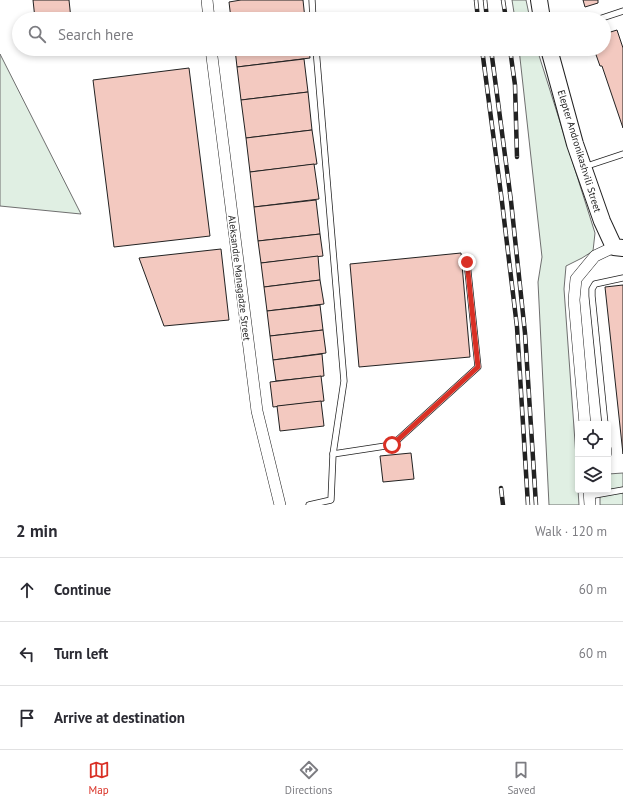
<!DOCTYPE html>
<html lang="en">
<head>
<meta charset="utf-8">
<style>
  body { margin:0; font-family:"PT Sans",sans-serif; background:#f2f2f3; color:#2b2b33 }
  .controls { position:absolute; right:12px; bottom:12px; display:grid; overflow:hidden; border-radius:4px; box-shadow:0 2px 6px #0003 }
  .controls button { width:36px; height:36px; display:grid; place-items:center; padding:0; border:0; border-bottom:1px solid #e1e1e2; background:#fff; color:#2b2b33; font:20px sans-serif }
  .stop { position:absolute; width:12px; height:12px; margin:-9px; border:3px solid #d93025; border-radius:50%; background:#fff }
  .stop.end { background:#d93025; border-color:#fff; box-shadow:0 1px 4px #0008 }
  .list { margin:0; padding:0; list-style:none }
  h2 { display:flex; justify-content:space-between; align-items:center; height:52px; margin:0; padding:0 16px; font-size:17px }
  h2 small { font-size:13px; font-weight:400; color:#7c7c81 }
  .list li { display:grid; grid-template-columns:26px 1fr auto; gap:12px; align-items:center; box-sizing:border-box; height:64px; padding:0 16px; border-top:1px solid #e1e1e2 }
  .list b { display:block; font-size:15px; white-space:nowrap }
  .list em { font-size:13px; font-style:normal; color:#7c7c81 }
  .icon { flex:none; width:22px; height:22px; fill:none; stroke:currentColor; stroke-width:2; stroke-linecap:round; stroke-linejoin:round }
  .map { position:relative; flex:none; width:623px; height:505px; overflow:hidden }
  .search { position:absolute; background:#fff; box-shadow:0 2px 6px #0003; left:12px; right:12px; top:12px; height:44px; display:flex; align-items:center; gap:10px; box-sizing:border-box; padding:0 14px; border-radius:22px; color:#7c7c81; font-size:15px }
  .sheet { height:244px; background:#fff }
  nav { display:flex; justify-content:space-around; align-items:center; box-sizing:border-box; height:56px; border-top:1px solid #e1e1e2; background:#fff; font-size:11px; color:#7c7c81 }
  nav a { display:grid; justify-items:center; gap:2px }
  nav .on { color:#d93025 }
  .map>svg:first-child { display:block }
</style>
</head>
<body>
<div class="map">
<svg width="623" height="505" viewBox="0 0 623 505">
  <rect width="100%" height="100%" fill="#fff"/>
  <g fill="#e0efe3" stroke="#6f6f6f">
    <polygon points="512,0 526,0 530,19 515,19"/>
    <polygon points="519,49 537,49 595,233 593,251 582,258 566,266 564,289 575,442 579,505 549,505 538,282 542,257"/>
    <polygon points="0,54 81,214 0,206"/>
    <polygon points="623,473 623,505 600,505 600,490 608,490 608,474"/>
  </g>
  <g fill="#f3c9c0" stroke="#222">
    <polygon points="33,0 69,0 71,19 35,19"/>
    <polygon points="241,0 303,0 305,19 231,19 229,2"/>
    <polygon points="583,0 598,0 598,3 585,7"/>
    <polygon points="617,30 623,48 623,128 602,66 600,66 594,49 604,49 604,34"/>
    <polygon points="235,49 309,49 310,58 237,67"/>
    <polygon points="304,59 308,92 241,100 237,67"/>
    <polygon points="189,68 210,236 114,247 93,80"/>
    <polygon points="308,92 312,130 246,138 241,100"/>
    <polygon points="312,130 317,164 250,172 246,138"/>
    <polygon points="314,164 319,199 254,207 250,172"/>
    <polygon points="316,200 320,234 258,241 254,207"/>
    <polygon points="320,234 323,256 261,263 258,241"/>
    <polygon points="221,249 229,320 164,326 139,258"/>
    <polygon points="461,253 470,357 359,367 350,264"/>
    <polygon points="318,256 320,280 264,287 261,263"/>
    <polygon points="320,280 324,304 267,311 264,287"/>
    <polygon points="623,285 623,454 605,287"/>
    <polygon points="320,305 323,330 270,336 267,311"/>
    <polygon points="323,330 326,353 273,360 270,336"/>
    <polygon points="322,354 324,376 276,381 273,360"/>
    <polygon points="321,376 324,401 273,407 270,382"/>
    <polygon points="321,401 324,426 280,431 277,406"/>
    <polygon points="411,453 414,479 383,482 380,456"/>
  </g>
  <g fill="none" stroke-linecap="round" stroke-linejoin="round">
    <defs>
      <g id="service">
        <polyline points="312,0 313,19"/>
        <polyline points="599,19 623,11"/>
        <polyline points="584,167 623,154"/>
        <polyline points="605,424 592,296 592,289 595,284 623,278"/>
        <polyline points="608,449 608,454"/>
        <polyline points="333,454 392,445 478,367 467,262"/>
        <polyline points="589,496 623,490"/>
        <polyline points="309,505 331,500 333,454 344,381 316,49"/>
      </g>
      <g id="minor">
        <polyline points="207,0 209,19"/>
        <polyline points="211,49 257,411 280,505"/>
        <polyline points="585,424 574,300 576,279 595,256 614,247"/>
        <polyline points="589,490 590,505"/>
      </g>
      <g id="secondary">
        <polyline points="539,0 542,19"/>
        <polyline points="549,49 575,144 602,221 614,247 623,248"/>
      </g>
    </defs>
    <use href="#service" stroke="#222" stroke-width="7"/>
    <use href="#minor" stroke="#222" stroke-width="12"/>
    <use href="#secondary" stroke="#222" stroke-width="18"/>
    <use href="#service" stroke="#fff" stroke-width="5.5"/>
    <use href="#minor" stroke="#fff" stroke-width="11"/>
    <use href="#secondary" stroke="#fff" stroke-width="16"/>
    <defs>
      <g id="rail">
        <polyline points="476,0 478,19"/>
        <polyline points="485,0 487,19"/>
        <polyline points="503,0 506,19"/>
        <polyline points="482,49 502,202 517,327 528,505"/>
        <polyline points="491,49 511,201 525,333 536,505"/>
        <polyline points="510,49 515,85 517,157"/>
        <polyline points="501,488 503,505"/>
      </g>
    </defs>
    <use href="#rail" stroke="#222" stroke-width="4.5"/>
    <use href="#rail" stroke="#fff" stroke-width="3" stroke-dasharray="9" stroke-linecap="butt"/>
  </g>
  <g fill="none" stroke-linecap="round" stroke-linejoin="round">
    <polyline stroke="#d93025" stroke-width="5" points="392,445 478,367 467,262"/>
  </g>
  <g text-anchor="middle" stroke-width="3" stroke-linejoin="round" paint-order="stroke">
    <g font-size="10" fill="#222" stroke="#fff">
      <text transform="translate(580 151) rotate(73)" y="4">Elepter Andronikashvili Street</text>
      <text transform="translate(240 278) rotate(83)" y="4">Aleksandre Managadze Street</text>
    </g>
  </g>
</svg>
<div class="controls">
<button><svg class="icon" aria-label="locate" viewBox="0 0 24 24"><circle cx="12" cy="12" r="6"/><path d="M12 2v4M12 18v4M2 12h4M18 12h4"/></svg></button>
<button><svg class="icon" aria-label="layers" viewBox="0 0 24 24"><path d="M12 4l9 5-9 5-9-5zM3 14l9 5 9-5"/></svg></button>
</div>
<div class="stop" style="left:392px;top:445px"></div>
<div class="stop end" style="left:467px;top:262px"></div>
<div class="search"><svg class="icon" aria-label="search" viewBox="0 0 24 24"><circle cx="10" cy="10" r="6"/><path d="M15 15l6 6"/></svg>Search here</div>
</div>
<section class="sheet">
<h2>2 min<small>Walk · 120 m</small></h2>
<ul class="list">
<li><svg class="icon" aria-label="ahead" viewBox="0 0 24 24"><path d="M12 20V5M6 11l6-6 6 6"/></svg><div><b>Continue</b></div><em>60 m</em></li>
<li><svg class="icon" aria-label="left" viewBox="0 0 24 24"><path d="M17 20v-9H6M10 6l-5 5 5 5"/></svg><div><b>Turn left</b></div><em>60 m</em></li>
<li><svg class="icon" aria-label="arrive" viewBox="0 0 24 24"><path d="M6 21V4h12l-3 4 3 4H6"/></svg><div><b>Arrive at destination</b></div></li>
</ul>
</section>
<nav>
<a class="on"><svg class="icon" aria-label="map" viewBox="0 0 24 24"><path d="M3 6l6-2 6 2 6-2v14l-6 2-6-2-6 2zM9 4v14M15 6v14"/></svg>Map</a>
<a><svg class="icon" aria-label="directions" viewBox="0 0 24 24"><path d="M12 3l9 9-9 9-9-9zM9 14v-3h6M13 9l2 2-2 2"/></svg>Directions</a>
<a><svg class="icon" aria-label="saved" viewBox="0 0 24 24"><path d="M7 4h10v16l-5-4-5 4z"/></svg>Saved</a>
</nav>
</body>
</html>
